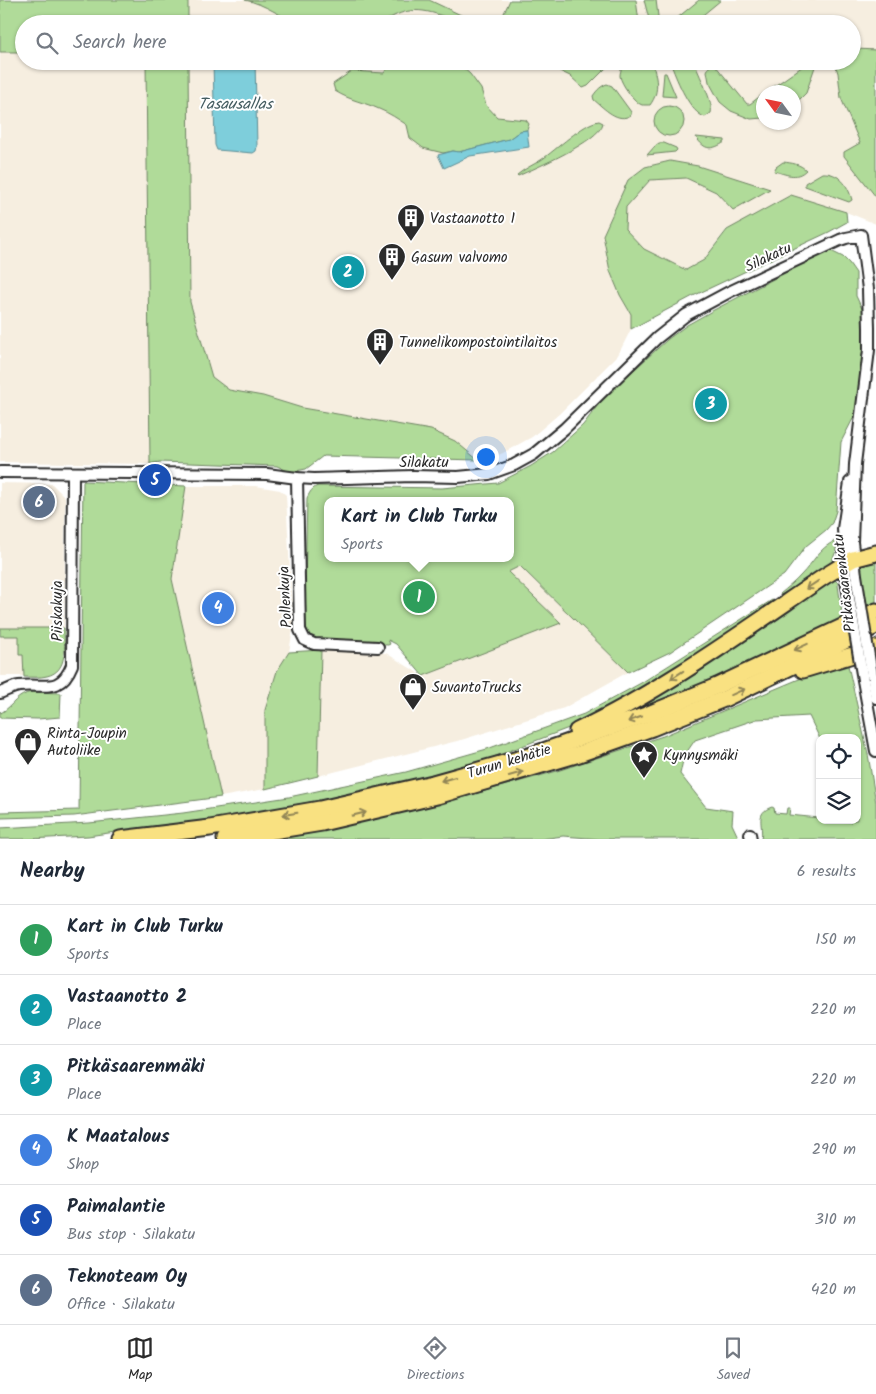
<!DOCTYPE html>
<html lang="en">
<head>
<meta charset="utf-8">
<style>
  body { margin:0; font-family:Kalam,sans-serif; background:#f6f6f7; color:#1f2937 }
  .controls { position:absolute; right:15px; bottom:15px; display:grid; overflow:hidden; border-radius:10px; box-shadow:0 1px 4px #0004 }
  .controls button { width:45px; height:45px; display:grid; place-items:center; padding:0; border:0; border-bottom:1px solid #e0e1e3; background:#fff; color:#1f2937; font:25px sans-serif }
  .compass { position:absolute; left:756px; top:85px; width:45px; height:45px; border-radius:50%; background:#fff; box-shadow:0 1px 4px #0004; rotate:303deg }
  .you { position:absolute; left:485px; top:456px; width:18px; height:18px; margin:-12px; border:4px solid #fff; border-radius:50%; background:#1a73e8; box-shadow:0 0 0 8px #1a73e833 }
  .badge { display:grid; place-items:center; width:32px; height:32px; border-radius:50%; background:#2b2b2b; color:#fff; font-size:16px; font-weight:700 }
  .pin { position:absolute; translate:-50% -50%; border:2px solid #fff; box-shadow:0 1px 5px #0006 }
  .popup { position:absolute; left:324px; top:497px; width:190px; height:65px; box-sizing:border-box; display:grid; place-content:center; border-radius:10px; background:#fff; filter:drop-shadow(0 1px 4px #0005); font-size:16px; white-space:nowrap; color:#747a83 }
  .popup b { font-size:19px; color:#1f2937 }
  .popup::after { content:''; position:absolute; left:50%; top:100%; margin-left:-10px; border:10px solid transparent; border-top-color:#fff }
  .list { margin:0; padding:0; list-style:none }
  h2 { display:flex; justify-content:space-between; align-items:center; height:65px; margin:0; padding:0 20px; font-size:21px }
  h2 small { font-size:16px; font-weight:400; color:#747a83 }
  .list li { display:grid; grid-template-columns:32px 1fr auto; gap:15px; align-items:center; box-sizing:border-box; height:70px; padding:0 20px; border-top:1px solid #e0e1e3 }
  .list b { display:block; font-size:19px; white-space:nowrap }
  .list p { margin:0; font-size:16px; white-space:nowrap; color:#747a83 }
  .list em { font-size:16px; font-style:normal; color:#747a83 }
  .icon { flex:none; width:28px; height:28px; fill:none; stroke:currentColor; stroke-width:2; stroke-linecap:round; stroke-linejoin:round }
  .map { position:relative; flex:none; width:876px; height:839px; overflow:hidden }
  .search { position:absolute; background:#fff; box-shadow:0 1px 4px #0004; left:15px; right:15px; top:15px; height:55px; display:flex; align-items:center; gap:12px; box-sizing:border-box; padding:0 18px; border-radius:28px; color:#747a83; font-size:19px }
  .sheet { height:485px; background:#fff }
  nav { display:flex; justify-content:space-around; align-items:center; box-sizing:border-box; height:70px; border-top:1px solid #e0e1e3; background:#fff; font-size:14px; color:#747a83 }
  nav a { display:grid; justify-items:center; gap:2px }
  nav .on { color:#2b2b2b }
  .map>svg:first-child { display:block }
</style>
</head>
<body>
<div class="map">
<svg width="876" height="839" viewBox="0 0 876 839">
  <rect width="100%" height="100%" fill="#fff"/>
  <filter id="ink" filterUnits="userSpaceOnUse"><feTurbulence type="fractalNoise" baseFrequency=".02" numOctaves="2"/><feDisplacementMap in="SourceGraphic" scale="10" xChannelSelector="R" yChannelSelector="G"/><feConvolveMatrix kernelMatrix="1 2 1 2 8 2 1 2 1" color-interpolation-filters="sRGB"/></filter>
  <g filter="url(#ink)">
    <g fill="#f6eee0" fill-rule="evenodd">
      <path d="M188,0H876V224L846,212L727,229L704,260L686,270L644,249L625,229L626,207L650,180L686,178L716,192L733,209L698,166L670,161L645,167L603,235L610,271L620,295L631,314V329L618,355L559,414L532,437L503,453L492,458L478,460L455,441L302,408L263,396L229,390L212,377L190,302L188,61H852V24H188ZM764,92H794V122H764Z"/>
      <polygon points="0,52 24,52 24,61 146,61 150,464 0,462"/>
      <polygon points="0,483 52,484 65,497 64,655 62,663 58,671 47,676 0,676"/>
      <polygon points="186,486 256,486 280,490 286,495 293,629 289,652 277,671 265,710 265,789 221,797 172,579"/>
      <polygon points="520,566 628,672 564,708 461,740 318,776 321,650 386,653 423,676 560,623 507,572"/>
    </g>
    <g fill="#b0db99" stroke="#6e8362" fill-rule="evenodd">
      <polygon points="0,0 188,0 188,24 24,24 24,52 0,52"/>
      <path d="M245,0H429L480,24C473,24 466,25 459,24C454,23 449,19 445,17C419,7 403,8 381,24H300C280,17 266,4 245,0Z"/>
      <polygon points="510,0 636,0 639,22 639,24 499,24"/>
      <polygon points="644,0 656,0 658,16 658,24 650,23"/>
      <polygon points="699,0 721,0 692,24 670,24"/>
      <polygon points="856,49 876,50 876,197 844,156 844,152 860,143 841,98 838,73 834,61 852,61 852,50"/>
      <polygon points="146,61 188,61 190,302 212,377 229,390 263,396 302,408 431,430 455,441 478,460 323,456 306,469 290,472 277,466 160,462 150,464"/>
      <path d="M390,61H455L470,74L481,89L486,105L497,117L526,120L529,124L527,130L520,131L509,139L459,152L453,151L443,153L423,148L410,138L407,125C398,119 389,113 379,109C364,102 351,101 335,91L333,84L352,71L384,73L389,66Z"/>
      <polygon points="539,61 613,61 588,86 583,88 570,76"/>
      <path d="M626,61H652C656,77 661,90 650,105C649,105 643,105 642,105C635,103 621,84 620,76C620,70 623,66 626,61Z"/>
      <path d="M671,61H694C698,74 714,102 711,113L705,117C690,113 677,80 672,67Z"/>
      <polygon points="806,61 817,61 806,93 794,105 794,92 766,92 803,66"/>
      <polygon points="710,65 715,65 747,104 750,104 763,94 763,118 751,119 731,111 720,102 709,82 707,71"/>
      <polygon points="664,73 666,73 676,97 662,96"/>
      <path d="M607,84L612,86L631,112V115C618,124 604,108 594,100L593,96C597,90 601,86 607,84Z"/>
      <circle cx="669" cy="121" r="15"/>
      <path d="M599,121L603,123C600,141 535,168 518,176L517,175C524,169 533,165 541,160C556,150 583,123 599,121Z"/>
      <path d="M696,137L725,140V142C712,150 705,151 696,137Z"/>
      <polygon points="659,143 664,143 676,148 677,150 675,152 647,155 655,146"/>
      <polygon points="670,161 698,166 770,189 733,210 716,192 686,178 650,180 626,207 625,229 644,249 686,270 704,260 727,230 791,195 846,212 847,222 829,232 693,296 631,329 631,314 620,295 610,271 603,235 628,180 645,167"/>
      <path d="M783,162C792,163 800,164 806,170C796,180 786,174 774,171L776,167Z"/>
      <path d="M822,173C839,172 848,185 852,200L849,202L805,186V183Z"/>
      <path d="M829,250L843,257L849,263L856,273V296L864,313L865,328L857,411L841,442L836,511L832,523L826,530L806,546L784,575L670,652L628,672L520,566L508,572L561,623L423,676L396,644L388,640L390,644L388,645L316,641L308,638L304,629L307,498C310,492 312,488 318,486L442,488L498,483L531,466L553,452L583,425L604,397L668,339L687,325L712,311ZM328,501H510V558H328Z"/>
      <polygon points="83,481 186,486 172,579 221,797 74,816 0,818 0,812 79,810"/>
      <path d="M835,541L836,551L832,561L815,574L781,595L780,594C787,588 795,582 801,575C813,563 819,548 835,541Z"/>
      <polygon points="876,557 876,602 865,608 858,562"/>
      <path d="M830,580H835L838,583V585L843,621C764,659 684,693 603,724Z"/>
      <polygon points="772,600 776,602 738,630 592,719 491,758 408,781 338,797 183,825 136,829 88,836 30,839 0,839 0,828 89,823 183,813 289,797 406,772 487,749 584,714 641,683"/>
      <path d="M0,628H64C64,645 69,671 47,676C40,678 31,677 24,677L23,655H19V636H0Z"/>
      <polygon points="321,650 318,776 265,789 265,710 277,671 289,652"/>
      <path d="M847,661L868,754L876,803V839H761C764,824 754,813 772,807L774,808L775,813L786,814L787,808H790L789,815L819,818L820,812V820L851,822L852,820H857V738H820V739L809,716L757,719L695,740L684,756L680,774L706,807L733,811L732,824L739,839H601L563,836L541,839H277L324,831L427,807L557,771L663,736L804,677Z"/>
      <path d="M32,692L61,693L60,717L38,719L0,718V711L1,713C14,705 16,695 32,692Z"/>
    </g>
    <g fill="#7ecedb" stroke="#5d8d95">
      <polygon points="213,61 255,61 257,146 256,151 253,153 217,150 215,145"/>
      <polygon points="527,130 529,147 470,156 444,168 438,155 453,151 459,152 509,139 520,131"/>
    </g>
    <g fill="none" stroke-linecap="round" stroke-linejoin="round">
      <defs>
        <g id="minor">
          <polyline points="0,472 267,474 297,478 314,479 413,476 458,477 489,474 514,465 534,454 564,429 657,338 686,315 729,292 840,240 846,238 861,235 868,289 869,328 869,350 855,464 852,542 856,575"/>
          <polyline points="297,478 300,630 305,640 314,644 378,647"/>
          <polyline points="846,580 843,529 850,482"/>
          <polyline points="872,675 876,698"/>
          <polyline points="863,680 876,751"/>
          <path d="M0,693C6,691 12,687 19,686C43,683 60,695 72,665L73,473"/>
          <polyline points="750,834 751,839"/>
        </g>
        <g id="highway">
          <polyline points="803,670 876,648"/>
          <path d="M577,731C665,689 744,631 825,576L853,559L876,553"/>
          <polyline points="120,839 210,828 320,809 433,783 529,756 646,715 717,686 876,611"/>
          <polyline points="225,839 322,823 437,796 579,754 652,728 724,699 876,626"/>
        </g>
      </defs>
      <use href="#minor" stroke="#2b2b2b" stroke-width="14"/>
      <use href="#highway" stroke="#2b2b2b" stroke-width="19"/>
      <use href="#minor" stroke="#fff" stroke-width="10"/>
      <use href="#highway" stroke="#f9e181" stroke-width="15"/>
      <defs>
        <g id="minor-bridge">
          <polyline points="856,575 872,675"/>
          <polyline points="846,580 863,680"/>
        </g>
      </defs>
      <use href="#minor-bridge" stroke="#2b2b2b" stroke-width="14" stroke-linecap="butt"/>
      <use href="#minor-bridge" stroke="#fff" stroke-width="10"/>
    </g>
    <defs><path id="oneway-shaft" d="M-6 0H5M1.5-3L5.5 0L1.5 3" fill="none" stroke-width="1.6" stroke-linecap="round" stroke-linejoin="round" transform="scale(1.25)"/></defs>
    <g stroke="#928656">
      <use href="#oneway-shaft" transform="translate(812 585) rotate(146)"/>
      <use href="#oneway-shaft" transform="translate(801 647) rotate(155)"/>
      <use href="#oneway-shaft" transform="translate(677 675) rotate(147)"/>
      <use href="#oneway-shaft" transform="translate(738 692) rotate(-24)"/>
      <use href="#oneway-shaft" transform="translate(635 719) rotate(161)"/>
      <use href="#oneway-shaft" transform="translate(516 774) rotate(-16)"/>
      <use href="#oneway-shaft" transform="translate(448 779) rotate(164)"/>
      <use href="#oneway-shaft" transform="translate(290 814) rotate(171)"/>
      <use href="#oneway-shaft" transform="translate(359 814) rotate(-13)"/>
    </g>
  </g>
  <defs>
    <symbol id="building-pin" viewBox="-11 -11 22 30"><path d="M0 17L-7.5 6A9.5 9.5 0 1 1 7.5 6Z" fill="#2b2b2b" stroke="#fff"/><path d="M-4-6H4V6H1V3H-1V6H-4ZM-2.5-4.3h1.7v1.8h-1.7ZM.8-4.3h1.7v1.8H.8ZM-2.5-1h1.7V.8h-1.7ZM.8-1h1.7V.8H.8Z" fill="#fff"/></symbol>
    <symbol id="shop-pin" viewBox="-11 -11 22 30"><path d="M0 17L-7.5 6A9.5 9.5 0 1 1 7.5 6Z" fill="#2b2b2b" stroke="#fff"/><path d="M-5-2.5h2.3a2.7 3.5 0 0 1 5.4 0H5L5.5 6h-11ZM-1.5-2.5h3a1.5 2.3 0 0 0-3 0Z" fill="#fff"/></symbol>
    <symbol id="sight-pin" viewBox="-11 -11 22 30"><path d="M0 17L-7.5 6A9.5 9.5 0 1 1 7.5 6Z" fill="#2b2b2b" stroke="#fff"/><path d="M0-6L1.8-2.2L6-1.7L2.9 1.2L3.7 5.4L0 3.3L-3.7 5.4L-2.9 1.2L-6-1.7L-1.8-2.2Z" fill="#fff"/></symbol>
  </defs>
  <g fill-rule="evenodd">
    <use href="#building-pin" x="395" y="202" width="32" height="43"/>
    <use href="#building-pin" x="376" y="241" width="32" height="43"/>
    <use href="#building-pin" x="364" y="326" width="32" height="43"/>
    <use href="#shop-pin" x="397" y="671" width="32" height="43"/>
    <use href="#shop-pin" x="12" y="726" width="32" height="43"/>
    <use href="#sight-pin" x="628" y="739" width="32" height="43"/>
  </g>
  <g text-anchor="middle" stroke-width="4" stroke-linejoin="round" paint-order="stroke">
    <g font-size="15" fill="#2b2b2b" stroke="#fff" text-anchor="start">
      <text x="430" y="223">Vastaanotto 1</text>
      <text x="411" y="262">Gasum valvomo</text>
      <text x="399" y="347">Tunnelikompostointilaitos</text>
      <text x="432" y="692">SuvantoTrucks</text>
      <text x="47" y="738">Rinta-Joupin<tspan x="47" dy="17">Autoliike</tspan></text>
      <text x="663" y="760">Kynnysmäki</text>
    </g>
    <g font-size="15" fill="#2b2b2b" stroke="#fff">
      <text transform="translate(768 257) rotate(-25)" y="5">Silakatu</text>
      <text x="424" y="467">Silakatu</text>
      <text transform="translate(844 583) rotate(-97)" y="5">Pitkäsaarenkatu</text>
      <text transform="translate(285 597) rotate(-93)" y="5">Pollenkuja</text>
      <text transform="translate(57 611) rotate(-90)" y="5">Piiskakuja</text>
      <text transform="translate(509 761) rotate(-17)" y="5">Turun kehätie</text>
    </g>
    <g font-size="16" font-style="italic" fill="#445c60" stroke="#fff">
      <text x="235" y="109">Tasausallas</text>
    </g>
  </g>
</svg>
<div class="controls">
<button><svg class="icon" aria-label="locate" viewBox="0 0 24 24"><circle cx="12" cy="12" r="6"/><path d="M12 2v4M12 18v4M2 12h4M18 12h4"/></svg></button>
<button><svg class="icon" aria-label="layers" viewBox="0 0 24 24"><path d="M12 4l9 5-9 5-9-5zM3 14l9 5 9-5"/></svg></button>
</div>
<svg class="compass" viewBox="-18 -18 36 36"><path d="M0-13l5 13h-10z" fill="#e53935"/><path d="M0 13l5-13h-10z" fill="#747a83"/></svg>
<div class="you"></div>
<div class="pin badge" style="left:419px;top:597px;background:#2e9e5b">1</div>
<div class="popup"><b>Kart in Club Turku</b>Sports</div>
<div class="pin badge" style="left:348px;top:272px;background:#0f9aa8">2</div>
<div class="pin badge" style="left:711px;top:404px;background:#0f9aa8">3</div>
<div class="pin badge" style="left:218px;top:608px;background:#3f7fe0">4</div>
<div class="pin badge" style="left:155px;top:480px;background:#1a4fb4">5</div>
<div class="pin badge" style="left:39px;top:502px;background:#5c6f8a">6</div>
<div class="search"><svg class="icon" aria-label="search" viewBox="0 0 24 24"><circle cx="10" cy="10" r="6"/><path d="M15 15l6 6"/></svg>Search here</div>
</div>
<section class="sheet">
<h2>Nearby<small>6 results</small></h2>
<ul class="list">
<li><span class="badge" style="background:#2e9e5b">1</span><div><b>Kart in Club Turku</b><p>Sports</p></div><em>150 m</em></li>
<li><span class="badge" style="background:#0f9aa8">2</span><div><b>Vastaanotto 2</b><p>Place</p></div><em>220 m</em></li>
<li><span class="badge" style="background:#0f9aa8">3</span><div><b>Pitkäsaarenmäki</b><p>Place</p></div><em>220 m</em></li>
<li><span class="badge" style="background:#3f7fe0">4</span><div><b>K Maatalous</b><p>Shop</p></div><em>290 m</em></li>
<li><span class="badge" style="background:#1a4fb4">5</span><div><b>Paimalantie</b><p>Bus stop · Silakatu</p></div><em>310 m</em></li>
<li><span class="badge" style="background:#5c6f8a">6</span><div><b>Teknoteam Oy</b><p>Office · Silakatu</p></div><em>420 m</em></li>
</ul>
</section>
<nav>
<a class="on"><svg class="icon" aria-label="map" viewBox="0 0 24 24"><path d="M3 6l6-2 6 2 6-2v14l-6 2-6-2-6 2zM9 4v14M15 6v14"/></svg>Map</a>
<a><svg class="icon" aria-label="directions" viewBox="0 0 24 24"><path d="M12 3l9 9-9 9-9-9zM9 14v-3h6M13 9l2 2-2 2"/></svg>Directions</a>
<a><svg class="icon" aria-label="saved" viewBox="0 0 24 24"><path d="M7 4h10v16l-5-4-5 4z"/></svg>Saved</a>
</nav>
</body>
</html>
